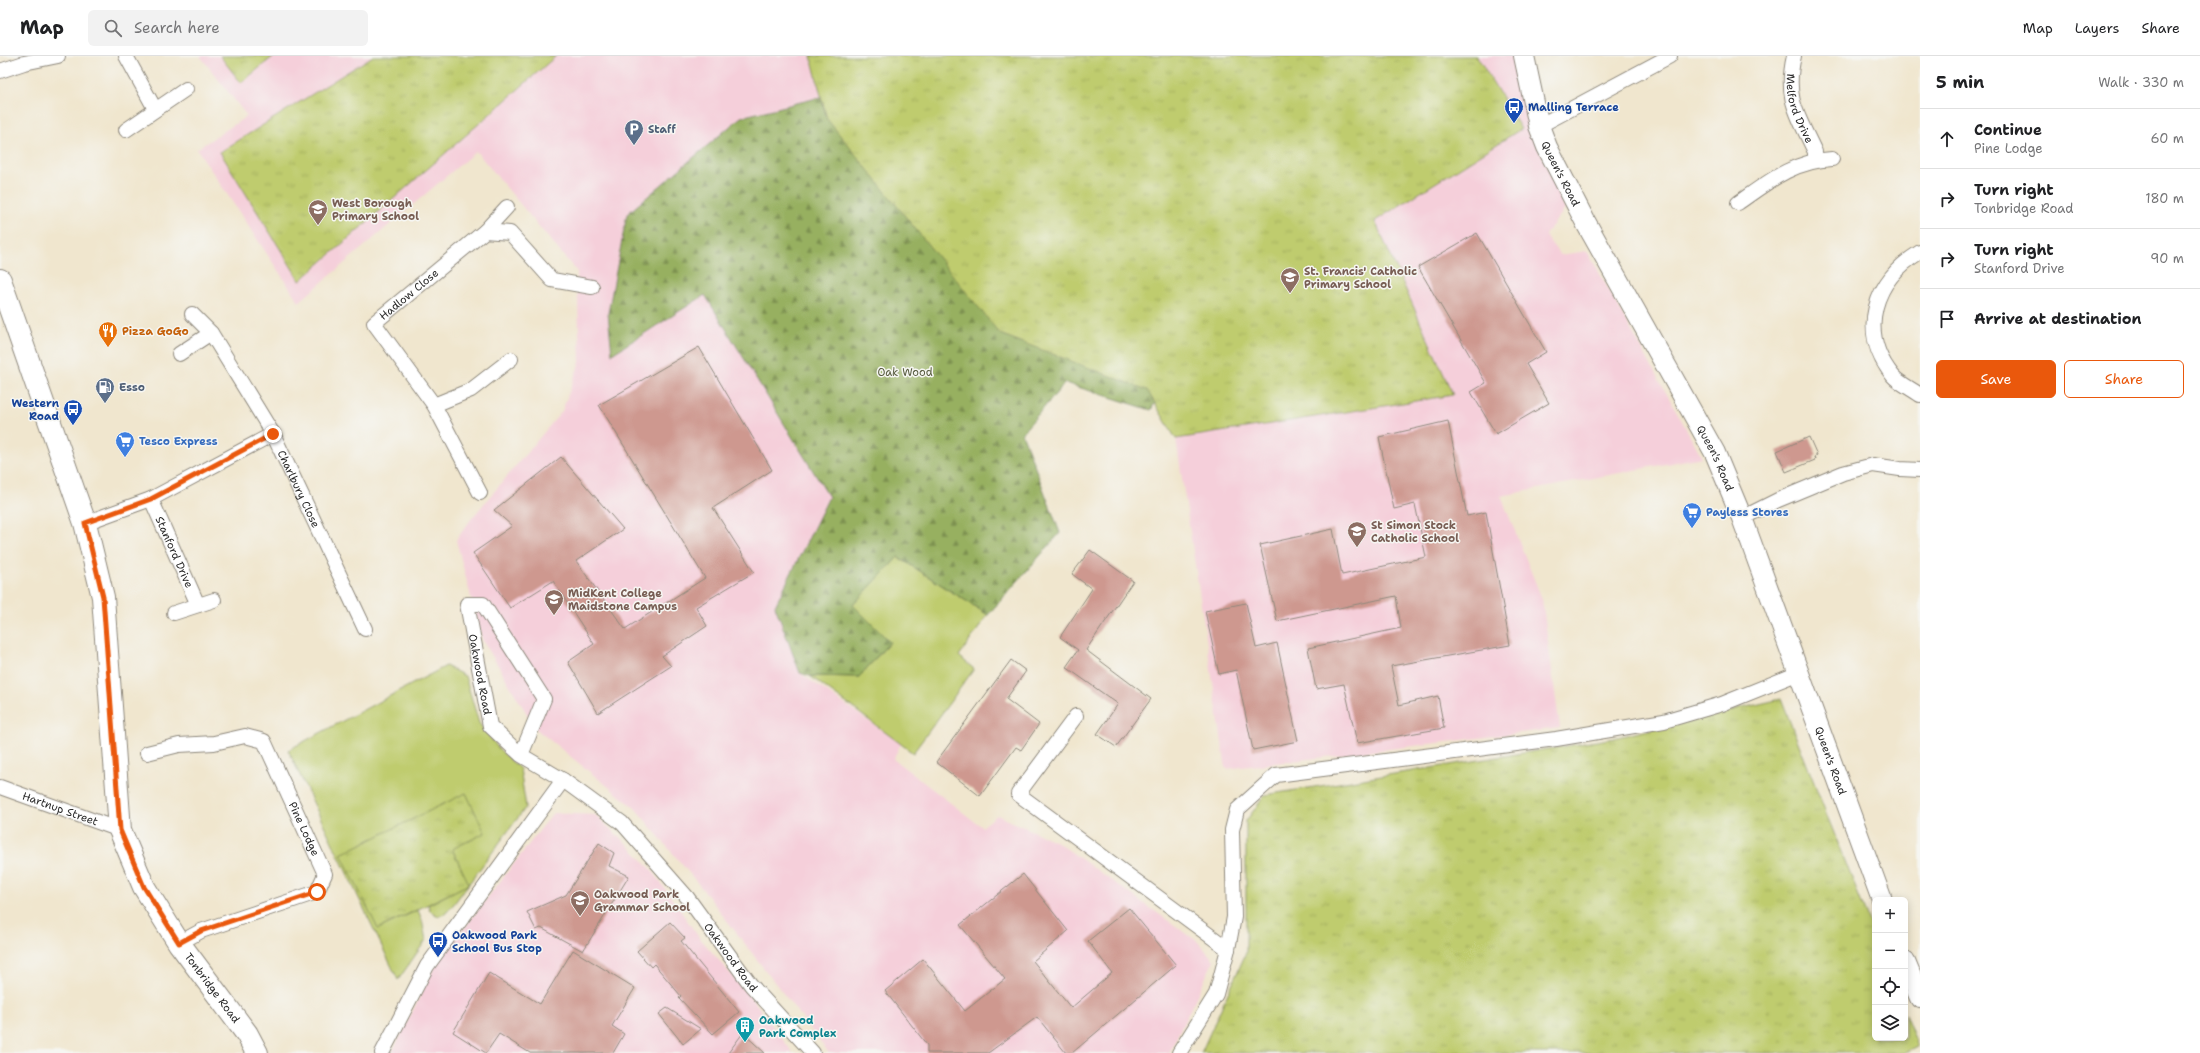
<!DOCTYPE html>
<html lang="en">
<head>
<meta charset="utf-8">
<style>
  body { margin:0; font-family:"Shantell Sans",sans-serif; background:#f2f2f2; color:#202124 }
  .controls { position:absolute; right:12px; bottom:12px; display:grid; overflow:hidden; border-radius:6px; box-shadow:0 2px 10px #0003 }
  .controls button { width:36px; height:36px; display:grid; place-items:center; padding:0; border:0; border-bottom:1px solid #e0e0e0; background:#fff; color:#202124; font:20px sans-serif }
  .stop { position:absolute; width:12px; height:12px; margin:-9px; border:3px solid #ea580c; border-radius:50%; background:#fff }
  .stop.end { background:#ea580c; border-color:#fff; box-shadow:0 1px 4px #0008 }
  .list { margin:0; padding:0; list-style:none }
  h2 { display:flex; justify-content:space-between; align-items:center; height:52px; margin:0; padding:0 16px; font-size:17px }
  h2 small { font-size:13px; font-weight:400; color:#757577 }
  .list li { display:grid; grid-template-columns:26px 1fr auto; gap:12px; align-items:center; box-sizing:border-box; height:60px; padding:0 16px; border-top:1px solid #e0e0e0 }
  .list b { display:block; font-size:15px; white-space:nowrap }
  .list p { margin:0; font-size:13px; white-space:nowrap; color:#757577 }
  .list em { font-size:13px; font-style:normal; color:#757577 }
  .actions { display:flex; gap:8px; padding:12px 16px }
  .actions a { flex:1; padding:9px 0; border:1px solid #ea580c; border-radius:6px; text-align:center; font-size:14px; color:#ea580c }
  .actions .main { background:#ea580c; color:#fff }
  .icon { flex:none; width:22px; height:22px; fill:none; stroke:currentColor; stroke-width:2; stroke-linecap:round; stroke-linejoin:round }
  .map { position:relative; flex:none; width:1920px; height:997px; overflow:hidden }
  header { display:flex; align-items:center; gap:24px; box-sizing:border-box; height:56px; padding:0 20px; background:#fff; border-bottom:1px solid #e0e0e0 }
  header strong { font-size:19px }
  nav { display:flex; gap:22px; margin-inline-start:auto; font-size:14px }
  .search { width:280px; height:36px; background:#f2f2f2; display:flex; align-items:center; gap:10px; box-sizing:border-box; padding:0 14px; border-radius:6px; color:#757577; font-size:15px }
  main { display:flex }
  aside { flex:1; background:#fff }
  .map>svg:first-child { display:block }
</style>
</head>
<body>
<header>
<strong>Map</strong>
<div class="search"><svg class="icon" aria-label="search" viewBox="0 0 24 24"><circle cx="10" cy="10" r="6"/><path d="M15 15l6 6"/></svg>Search here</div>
<nav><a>Map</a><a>Layers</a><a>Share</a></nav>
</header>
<main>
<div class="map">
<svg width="1920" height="997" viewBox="0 0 1920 997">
  <defs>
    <pattern id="forest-firs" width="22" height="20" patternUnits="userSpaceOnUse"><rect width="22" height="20" fill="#97b061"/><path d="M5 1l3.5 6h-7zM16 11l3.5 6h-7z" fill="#7b8f50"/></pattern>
    <pattern id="park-tufts" width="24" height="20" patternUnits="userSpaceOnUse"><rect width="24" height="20" fill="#bfcc6e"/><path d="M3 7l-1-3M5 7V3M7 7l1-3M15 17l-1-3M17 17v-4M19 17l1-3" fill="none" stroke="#a4af5f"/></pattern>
  </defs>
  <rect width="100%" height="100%" fill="#f6f6f2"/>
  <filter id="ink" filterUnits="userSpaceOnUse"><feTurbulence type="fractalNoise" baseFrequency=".025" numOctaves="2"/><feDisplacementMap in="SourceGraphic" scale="8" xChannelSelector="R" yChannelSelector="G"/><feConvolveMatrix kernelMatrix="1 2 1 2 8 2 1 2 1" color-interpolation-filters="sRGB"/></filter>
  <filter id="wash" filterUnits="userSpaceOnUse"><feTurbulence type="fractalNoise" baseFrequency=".012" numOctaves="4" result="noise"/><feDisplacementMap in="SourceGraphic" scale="16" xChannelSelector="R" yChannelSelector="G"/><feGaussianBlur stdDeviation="0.9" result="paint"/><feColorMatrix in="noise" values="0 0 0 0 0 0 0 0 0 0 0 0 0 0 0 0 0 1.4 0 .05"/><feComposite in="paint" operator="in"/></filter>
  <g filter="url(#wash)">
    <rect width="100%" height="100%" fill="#f0e6ce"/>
    <g fill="#f5cfda">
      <polygon points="200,0 1516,0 1537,87 1565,153 1545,179 1560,199 1587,195 1702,401 1501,440 1542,543 1560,672 1226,713 1176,383 1147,334 827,63 821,41 612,298 705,239 829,441 775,550 800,617 901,688 893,703 982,771 997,759 1057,786 1197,885 1214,904 1169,997 829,997 705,836 635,752 536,673 482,583 456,484 472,462 562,355 580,306 577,216 476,95 299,246 197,93 247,60"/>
      <polygon points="553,757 595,759 626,787 652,814 698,880 754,945 793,997 392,997 435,910"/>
    </g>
    <g fill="#bfcc6e" stroke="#757c4c">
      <polygon points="898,501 988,559 959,600 974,613 913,697 810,620 859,621 890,586 852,549"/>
      <polygon points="446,610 465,620 479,667 499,693 520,713 526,751 453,849 445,858 438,860 430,855 428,849 468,828 452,793 466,738 378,873 418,854 422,864 426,884 398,924 288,694"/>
    </g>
    <polygon fill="url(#forest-firs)" stroke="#616e46" points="821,41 827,63 1168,322 1151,354 1065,327 1022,377 1060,477 988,559 898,501 853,549 890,586 859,621 810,620 800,617 775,550 829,441 705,239 612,298 608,257 627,158 741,61"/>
    <g fill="url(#park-tufts)" stroke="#757c4c">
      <polygon points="220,0 274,0 241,27"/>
      <polygon points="373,0 556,0 300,225 220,96"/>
      <polygon points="811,0 1477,0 1521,73 1375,165 1453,339 1176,383 1147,334 1000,278 827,63"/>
      <polygon points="1781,643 1875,881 1875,982 1905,982 1905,958 1918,990 1904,997 1201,997 1246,897 1246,765 1265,739 1609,683"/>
      <polygon points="466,737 485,777 452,793 469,828 378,873 341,798"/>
    </g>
    <g id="blocks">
      <g fill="#ce988f">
        <polygon points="1477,177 1546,296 1526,308 1549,347 1496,378 1471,336 1486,327 1418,211"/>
        <polygon points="699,291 772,414 713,452 754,516 696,551 707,570 662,600 671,610 598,657 568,606 594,588 553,525 510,552 473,497 512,470 494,454 561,401 623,473 576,505 625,573 705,522 599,349"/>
        <polygon points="1448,365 1467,460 1486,456 1510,589 1391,610 1399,649 1438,640 1444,672 1357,687 1344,628 1316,633 1308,592 1401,572 1396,540 1277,565 1260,489 1333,473 1342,519 1426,501 1415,448 1394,453 1379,381"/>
        <polygon points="1809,381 1817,399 1814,401 1815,404 1786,416 1777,395"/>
        <polygon points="1090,494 1133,525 1086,594 1151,643 1116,691 1097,678 1118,648 1066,611 1078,594 1060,581 1092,533 1072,518"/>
        <polygon points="1246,547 1256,592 1277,587 1298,685 1253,694 1236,614 1219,618 1205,555"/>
        <polygon points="1011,604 1026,615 1006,643 1039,668 1021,694 1016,691 980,740 936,706"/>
        <polygon points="599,787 614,797 609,810 629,820 583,895 541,872 536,874 527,856 566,839"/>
        <polygon points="1023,818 1068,875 1033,905 1071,952 1112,917 1088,885 1129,852 1176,909 1072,997 1066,997 1037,961 988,997 927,997 927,989 885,935 923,903 965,955 1005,923 960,869"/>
        <polygon points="670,866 685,882 681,885 739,956 713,978 679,942 681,940 654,908 651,911 637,895"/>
        <polygon points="573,894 635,932 612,970 624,978 613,997 530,997 499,978 486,997 453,976 489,917 540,948"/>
        <polygon points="667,952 701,973 683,988 659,958"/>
        <polygon points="743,977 765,997 728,997"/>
      </g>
    </g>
  </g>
  <g filter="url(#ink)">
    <use href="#blocks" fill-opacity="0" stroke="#8e887c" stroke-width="1"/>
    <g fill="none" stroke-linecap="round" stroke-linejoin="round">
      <defs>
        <g id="street">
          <polyline points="126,0 155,53"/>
          <path id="s1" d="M1794,0C1784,43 1798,59 1815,96V104"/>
          <polyline points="0,15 24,7 58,0"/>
          <polyline points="1539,70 1670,0"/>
          <polyline points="126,74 186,33"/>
          <path d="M1738,147C1768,126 1793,105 1832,103"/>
          <polyline points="485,175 507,151"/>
          <path d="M1920,196C1874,224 1857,275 1893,320C1899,327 1912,333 1920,339"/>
          <path id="s2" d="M192,258L211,277L273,378L365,573"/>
          <polyline points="179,298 211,277"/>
          <polyline points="434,349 471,334 511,303"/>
          <path id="s3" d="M480,437L434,349L374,267L485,175L510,177L552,224L592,231"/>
          <path id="s4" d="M151,443L198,549"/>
          <polyline points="1742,462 1778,444 1843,417 1873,409 1900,413 1920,414"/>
          <polyline points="85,467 151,443 273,378"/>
          <polyline points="174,557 214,544"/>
          <polyline points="1076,660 1018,738 1228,893"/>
          <path id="s5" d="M147,697L179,689L214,687L245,680L264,685L325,818L317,836L201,875L179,887"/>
          <path id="s6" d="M521,699L544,643L483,548H467L490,670L521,699L563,724L622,767L687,841L751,929L813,997"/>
          <path id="s7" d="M0,731L120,774"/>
          <polyline points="382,997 427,910 563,724"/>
          <polyline points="1179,997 1216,938 1228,893 1234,861 1232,774 1237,754 1276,719 1556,683 1664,665 1722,648 1799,617"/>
        </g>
        <g id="secondary">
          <path id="s8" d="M1524,0L1539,70L1547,91L1586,167L1715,397L1742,462L1882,844"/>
          <polyline points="1905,906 1920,942"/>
        </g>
        <g id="primary">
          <path id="s9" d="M0,224L85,467L103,541L120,774L144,831L179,887L247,978L257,997"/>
        </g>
      </defs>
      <use href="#street" stroke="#8e887c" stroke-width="16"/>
      <use href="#secondary" stroke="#8e887c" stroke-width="22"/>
      <use href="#primary" stroke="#8e887c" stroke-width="24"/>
      <use href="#street" stroke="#fff" stroke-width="14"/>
      <use href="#secondary" stroke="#fff" stroke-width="20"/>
      <use href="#primary" stroke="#fff" stroke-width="22"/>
    </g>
  </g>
  <g fill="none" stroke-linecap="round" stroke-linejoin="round" filter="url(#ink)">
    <polyline stroke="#ea580c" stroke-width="5" points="273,378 151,443 85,467 103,541 120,774 144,831 179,887 201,875 317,836"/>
  </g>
  <defs>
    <symbol id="bus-pin" viewBox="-11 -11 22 30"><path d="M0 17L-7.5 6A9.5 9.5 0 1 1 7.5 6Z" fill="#1a4fb4" stroke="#f6f6f2"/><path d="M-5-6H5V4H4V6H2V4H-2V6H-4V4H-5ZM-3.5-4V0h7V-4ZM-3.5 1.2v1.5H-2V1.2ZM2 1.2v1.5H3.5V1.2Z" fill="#fff"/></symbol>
    <symbol id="parking-pin" viewBox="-11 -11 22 30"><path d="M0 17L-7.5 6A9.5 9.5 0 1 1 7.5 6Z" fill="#5c6f8a" stroke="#f6f6f2"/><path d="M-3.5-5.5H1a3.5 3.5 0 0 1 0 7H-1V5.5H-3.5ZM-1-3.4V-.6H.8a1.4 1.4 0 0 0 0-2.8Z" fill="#fff"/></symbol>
    <symbol id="school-pin" viewBox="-11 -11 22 30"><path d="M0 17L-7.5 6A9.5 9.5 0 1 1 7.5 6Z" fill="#8d6e63" stroke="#f6f6f2"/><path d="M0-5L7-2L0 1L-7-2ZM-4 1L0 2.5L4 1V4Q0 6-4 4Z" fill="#fff"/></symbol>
    <symbol id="restaurant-pin" viewBox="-11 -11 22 30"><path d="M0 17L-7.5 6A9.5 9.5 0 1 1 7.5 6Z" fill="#e8710a" stroke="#f6f6f2"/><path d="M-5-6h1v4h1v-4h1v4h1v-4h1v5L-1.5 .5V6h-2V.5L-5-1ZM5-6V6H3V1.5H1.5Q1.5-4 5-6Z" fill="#fff"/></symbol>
    <symbol id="fuel-pin" viewBox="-11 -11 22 30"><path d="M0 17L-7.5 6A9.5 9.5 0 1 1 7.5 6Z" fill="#5c6f8a" stroke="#f6f6f2"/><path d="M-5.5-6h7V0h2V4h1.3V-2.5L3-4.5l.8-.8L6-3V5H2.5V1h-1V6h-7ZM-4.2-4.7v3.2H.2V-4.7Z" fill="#fff"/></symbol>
    <symbol id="supermarket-pin" viewBox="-11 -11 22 30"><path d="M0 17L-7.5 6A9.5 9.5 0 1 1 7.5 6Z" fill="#3f7fe0" stroke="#f6f6f2"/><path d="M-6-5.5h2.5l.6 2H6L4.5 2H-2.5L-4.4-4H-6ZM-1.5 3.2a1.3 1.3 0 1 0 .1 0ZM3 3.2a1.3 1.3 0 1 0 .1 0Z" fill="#fff"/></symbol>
    <symbol id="university-pin" viewBox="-11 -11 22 30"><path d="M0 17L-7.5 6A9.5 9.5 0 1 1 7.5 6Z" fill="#8d6e63" stroke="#f6f6f2"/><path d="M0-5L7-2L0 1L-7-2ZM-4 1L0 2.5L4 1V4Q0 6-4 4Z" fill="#fff"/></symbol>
    <symbol id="building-pin" viewBox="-11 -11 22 30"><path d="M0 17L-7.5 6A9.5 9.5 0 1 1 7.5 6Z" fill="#0f9aa8" stroke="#f6f6f2"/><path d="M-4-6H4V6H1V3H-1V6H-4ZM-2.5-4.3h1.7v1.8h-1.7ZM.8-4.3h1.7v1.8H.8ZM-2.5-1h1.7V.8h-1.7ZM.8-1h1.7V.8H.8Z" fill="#fff"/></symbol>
  </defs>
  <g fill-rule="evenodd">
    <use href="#bus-pin" x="1503" y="40" width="22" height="30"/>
    <use href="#parking-pin" x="623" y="62" width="22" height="30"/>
    <use href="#school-pin" x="307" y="142" width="22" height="30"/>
    <use href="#school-pin" x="1279" y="210" width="22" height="30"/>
    <use href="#restaurant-pin" x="97" y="264" width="22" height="30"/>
    <use href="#fuel-pin" x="94" y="320" width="22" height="30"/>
    <use href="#bus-pin" x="62" y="342" width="22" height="30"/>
    <use href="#supermarket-pin" x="114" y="374" width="22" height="30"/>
    <use href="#supermarket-pin" x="1681" y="445" width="22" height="30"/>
    <use href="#school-pin" x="1346" y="464" width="22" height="30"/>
    <use href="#university-pin" x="543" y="532" width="22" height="30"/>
    <use href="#school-pin" x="569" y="833" width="22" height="30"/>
    <use href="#bus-pin" x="427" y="874" width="22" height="30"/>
    <use href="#building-pin" x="734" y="959" width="22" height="30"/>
  </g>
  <g text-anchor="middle" stroke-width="3" stroke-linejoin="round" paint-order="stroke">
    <g font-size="11" font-weight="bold" fill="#164399" stroke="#f6f6f2" text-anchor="start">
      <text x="1528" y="55">Malling Terrace</text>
      <text x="59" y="351" text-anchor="end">Western<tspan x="59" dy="13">Road</tspan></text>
      <text x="452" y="883">Oakwood Park<tspan x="452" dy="13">School Bus Stop</tspan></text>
    </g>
    <g font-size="11" fill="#2b2b2b" stroke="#f6f6f2">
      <text dy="4" stroke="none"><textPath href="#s1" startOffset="54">Melford Drive</textPath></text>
      <text dy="4" stroke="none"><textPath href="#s8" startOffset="124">Queen's Road</textPath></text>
      <text dy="4" stroke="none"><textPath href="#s3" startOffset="246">Hadlow Close</textPath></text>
      <text dy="4" stroke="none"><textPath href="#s8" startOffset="448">Queen's Road</textPath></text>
      <text dy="4" stroke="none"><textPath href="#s2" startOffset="206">Charlbury Close</textPath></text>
      <text dy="4" stroke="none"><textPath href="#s4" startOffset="58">Stanford Drive</textPath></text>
      <text dy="4" stroke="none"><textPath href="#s6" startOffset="261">Oakwood Road</textPath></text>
      <text dy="4" stroke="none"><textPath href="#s8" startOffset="772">Queen's Road</textPath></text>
      <text dy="4" stroke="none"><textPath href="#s7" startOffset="64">Hartnup Street</textPath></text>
      <text dy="4" stroke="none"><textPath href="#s5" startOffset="216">Pine Lodge</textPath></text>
      <text dy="4" stroke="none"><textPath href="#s6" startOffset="651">Oakwood Road</textPath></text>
      <text dy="4" stroke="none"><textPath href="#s9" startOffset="751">Tonbridge Road</textPath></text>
    </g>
    <g font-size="11" font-weight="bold" fill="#4e5e75" stroke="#f6f6f2" text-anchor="start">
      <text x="648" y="77">Staff</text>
      <text x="119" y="335">Esso</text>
    </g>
    <g font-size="11" font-weight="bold" fill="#785e54" stroke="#f6f6f2" text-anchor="start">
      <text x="332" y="151">West Borough<tspan x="332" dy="13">Primary School</tspan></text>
      <text x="1304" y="219">St. Francis' Catholic<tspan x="1304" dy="13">Primary School</tspan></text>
      <text x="1371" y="473">St Simon Stock<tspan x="1371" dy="13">Catholic School</tspan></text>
      <text x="568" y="541">MidKent College<tspan x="568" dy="13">Maidstone Campus</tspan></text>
      <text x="594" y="842">Oakwood Park<tspan x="594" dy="13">Grammar School</tspan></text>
    </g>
    <g font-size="11" font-weight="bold" fill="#c56008" stroke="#f6f6f2" text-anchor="start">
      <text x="122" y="279">Pizza GoGo</text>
    </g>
    <g font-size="11" fill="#575b3f" stroke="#f6f6f2">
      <text x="905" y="320">Oak Wood</text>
    </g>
    <g font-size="11" font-weight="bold" fill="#366cbe" stroke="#f6f6f2" text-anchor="start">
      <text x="139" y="389">Tesco Express</text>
      <text x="1706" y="460">Payless Stores</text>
    </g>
    <g font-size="11" font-weight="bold" fill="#0d838f" stroke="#f6f6f2" text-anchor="start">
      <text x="759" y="968">Oakwood<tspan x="759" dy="13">Park Complex</tspan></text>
    </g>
  </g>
</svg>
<div class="controls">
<button>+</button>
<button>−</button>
<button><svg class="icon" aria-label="locate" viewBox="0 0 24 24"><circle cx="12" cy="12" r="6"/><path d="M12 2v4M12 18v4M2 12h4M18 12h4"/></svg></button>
<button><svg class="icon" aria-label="layers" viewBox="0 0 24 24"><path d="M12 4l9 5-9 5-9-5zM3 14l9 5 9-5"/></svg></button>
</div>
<div class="stop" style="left:317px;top:836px"></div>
<div class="stop end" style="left:273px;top:378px"></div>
</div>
<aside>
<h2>5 min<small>Walk · 330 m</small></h2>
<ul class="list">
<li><svg class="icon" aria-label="ahead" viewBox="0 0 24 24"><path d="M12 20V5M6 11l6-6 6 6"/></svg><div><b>Continue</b><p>Pine Lodge</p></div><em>60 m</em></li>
<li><svg class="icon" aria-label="right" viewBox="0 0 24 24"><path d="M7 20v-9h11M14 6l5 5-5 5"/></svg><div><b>Turn right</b><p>Tonbridge Road</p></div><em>180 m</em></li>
<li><svg class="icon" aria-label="right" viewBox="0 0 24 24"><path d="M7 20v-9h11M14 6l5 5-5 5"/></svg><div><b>Turn right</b><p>Stanford Drive</p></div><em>90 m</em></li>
<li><svg class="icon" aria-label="arrive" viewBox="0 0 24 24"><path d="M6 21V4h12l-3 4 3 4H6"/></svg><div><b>Arrive at destination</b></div></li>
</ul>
<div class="actions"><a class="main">Save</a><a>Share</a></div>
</aside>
</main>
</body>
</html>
